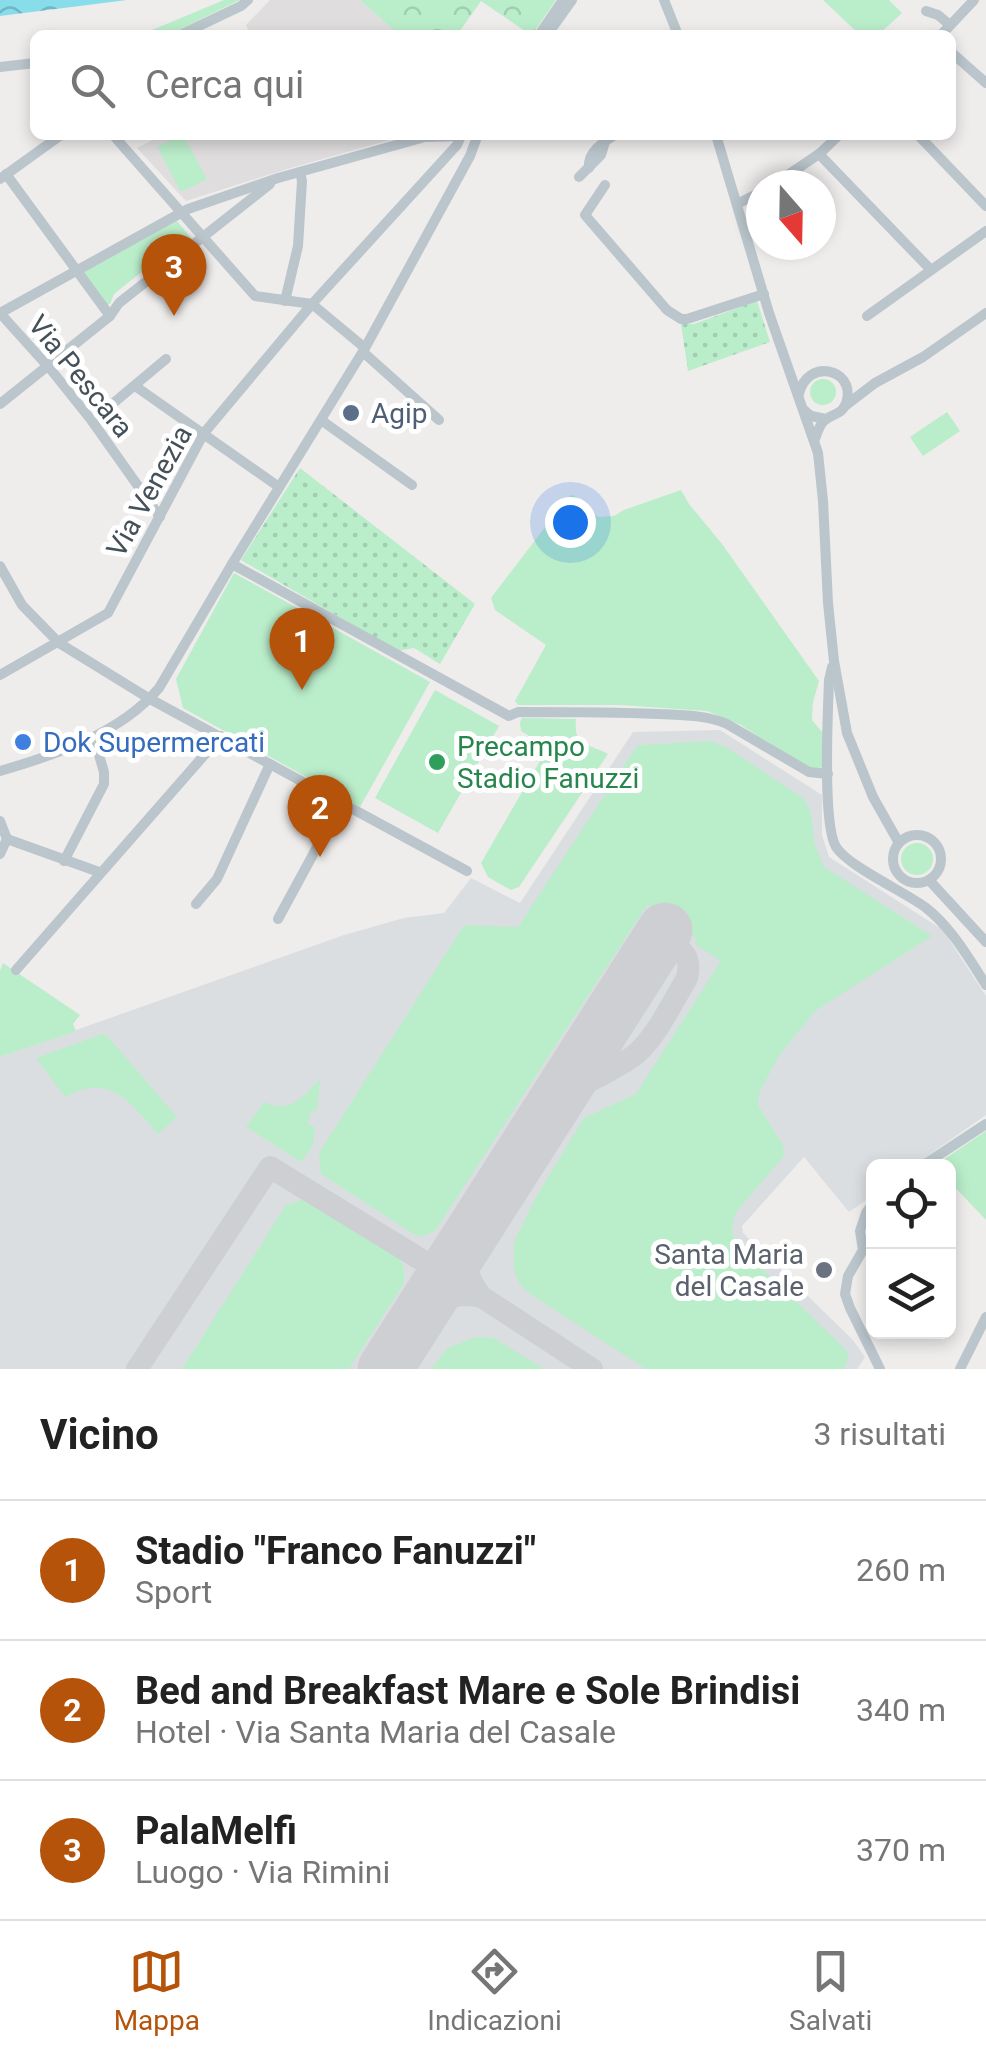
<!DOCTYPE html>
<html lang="it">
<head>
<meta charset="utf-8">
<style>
  body { margin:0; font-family:Roboto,sans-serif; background:#f6f6f6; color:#222 }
  .controls { position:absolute; right:30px; bottom:30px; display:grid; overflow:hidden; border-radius:15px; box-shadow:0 5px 15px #0003 }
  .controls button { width:90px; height:90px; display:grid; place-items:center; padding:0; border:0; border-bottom:2px solid #e0e0e0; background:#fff; color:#222; font:50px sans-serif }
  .compass { position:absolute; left:746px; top:170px; width:90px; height:90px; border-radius:50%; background:#fff; box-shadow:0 5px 15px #0003; rotate:160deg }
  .you { position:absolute; left:570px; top:522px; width:35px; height:35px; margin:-25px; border:8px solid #fff; border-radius:50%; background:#1a73e8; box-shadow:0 0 0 15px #1a73e833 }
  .badge { display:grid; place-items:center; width:65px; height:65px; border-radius:50%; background:#b45309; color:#fff; font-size:32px; font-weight:700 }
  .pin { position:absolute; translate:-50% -82px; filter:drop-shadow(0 2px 5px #0008) }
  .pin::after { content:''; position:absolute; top:52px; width:35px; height:30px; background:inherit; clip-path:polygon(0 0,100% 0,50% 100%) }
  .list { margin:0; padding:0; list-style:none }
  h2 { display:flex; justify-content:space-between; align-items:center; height:130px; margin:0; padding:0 40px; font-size:42px }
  h2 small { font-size:32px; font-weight:400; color:#767676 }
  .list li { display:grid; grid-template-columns:65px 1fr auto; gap:30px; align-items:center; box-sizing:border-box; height:140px; padding:0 40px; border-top:2px solid #e0e0e0 }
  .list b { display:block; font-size:38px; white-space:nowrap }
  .list p { margin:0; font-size:32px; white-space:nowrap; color:#767676 }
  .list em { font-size:32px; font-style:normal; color:#767676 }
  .icon { flex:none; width:55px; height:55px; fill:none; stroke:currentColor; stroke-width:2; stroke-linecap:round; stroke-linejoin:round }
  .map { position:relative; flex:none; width:986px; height:1369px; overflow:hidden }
  .search { position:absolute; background:#fff; box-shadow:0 5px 15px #0003; left:30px; right:30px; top:30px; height:110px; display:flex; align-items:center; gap:25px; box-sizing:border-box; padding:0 35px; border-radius:15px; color:#767676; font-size:38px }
  .sheet { height:550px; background:#fff }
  nav { display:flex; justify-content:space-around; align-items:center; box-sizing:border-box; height:140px; border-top:2px solid #e0e0e0; background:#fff; font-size:28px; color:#767676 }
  nav a { display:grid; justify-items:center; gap:5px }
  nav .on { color:#b45309 }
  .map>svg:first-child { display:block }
</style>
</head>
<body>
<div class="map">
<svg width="986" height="1369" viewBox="0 0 986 1369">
  <defs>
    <pattern id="forest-crowns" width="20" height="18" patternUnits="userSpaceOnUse" patternTransform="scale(2.5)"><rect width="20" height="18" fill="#baedca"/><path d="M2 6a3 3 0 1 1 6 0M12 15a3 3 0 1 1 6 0" fill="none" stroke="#a1cdb0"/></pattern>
    <pattern id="park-dots" width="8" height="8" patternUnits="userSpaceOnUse" patternTransform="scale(2.5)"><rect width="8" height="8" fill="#baedca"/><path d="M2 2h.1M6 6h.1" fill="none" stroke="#a1cdb0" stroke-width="1.8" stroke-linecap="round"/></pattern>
    <pattern id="water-waves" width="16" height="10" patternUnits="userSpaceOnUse" patternTransform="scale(2.5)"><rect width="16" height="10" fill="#87ddea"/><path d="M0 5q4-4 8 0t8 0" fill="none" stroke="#70b6c1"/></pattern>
  </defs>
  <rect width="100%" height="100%" fill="#efecec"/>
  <g fill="#e0ddde">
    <polygon points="270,0 360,0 399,35 244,35 249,32 246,25"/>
    <polygon points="162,135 407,135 284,170 186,201 137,148"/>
  </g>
  <polygon fill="#dbdee1" points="720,730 822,795 822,835 829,857 943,930 986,996 986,1115 913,1166 874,1166 873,1195 849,1212 804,1157 742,1226 743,1233 853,1340 865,1357 857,1369 0,1369 0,1057 344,935 404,918 444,913 471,878 520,903 633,732"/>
  <g fill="#baedca">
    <polygon points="224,0 240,0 168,35 140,35"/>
    <polygon points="823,0 889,0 902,13 878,35 860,35"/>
    <polygon points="180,135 183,135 207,179 181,192 157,147"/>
    <polygon points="177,221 192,239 179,242 114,294 110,304 107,305 83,272"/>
    <circle cx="823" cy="392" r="13"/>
    <polygon points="947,412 960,431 923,456 910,437"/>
    <polygon points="681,490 689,504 722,544 819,681 813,702 812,720 823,733 822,767 816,770 809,769 741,725 707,711 620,705 518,705 515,701 546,645 495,610 491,598 568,497 573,495 583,502 590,512 599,517 614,516 624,510"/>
    <polygon points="234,573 430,682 360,807 183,708 176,679"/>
    <polygon points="435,690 499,726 438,833 375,798"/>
    <path d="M522,718L576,719C573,748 589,743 608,754L519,887L511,890L488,877L481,863L548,747L521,731L520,722Z"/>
    <path d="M711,741L728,748L804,799L811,812L814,842L824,867L932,936L815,1011L778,1057L759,1093L758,1105L783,1145L784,1156L736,1212C731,1224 731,1231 736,1243L847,1351L848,1359L844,1369H646L527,1292L519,1283L514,1270V1242L536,1197L584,1118L636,1094L721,961L695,944L697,939L647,905L435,1231L423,1236L415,1235L321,1174L319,1153L464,925L518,927L635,749L640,745Z"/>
    <circle cx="917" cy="859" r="16"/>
    <polygon points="3,963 80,1015 73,1024 76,1031 0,1057 0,971"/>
    <path d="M103,1034L108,1037L177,1117L158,1134C130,1103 111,1072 65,1097L36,1058Z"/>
    <path d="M320,1079L317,1111H310L308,1125L315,1127L313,1145L301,1162L246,1127L264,1102C291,1114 301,1098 320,1079Z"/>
    <polygon points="986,1131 986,1220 949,1181 948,1166 934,1166"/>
    <path d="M302,1200L311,1202L400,1259C405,1268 405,1275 403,1285L349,1369H182L286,1205Z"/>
    <polygon points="475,1337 494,1338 544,1369 431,1369 448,1348"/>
  </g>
  <polygon fill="url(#forest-crowns)" points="360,0 556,0 532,35 527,35 528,33 481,1 457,35 399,35"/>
  <g fill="url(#park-dots)">
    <polygon points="757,301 770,342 688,371 681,324 694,324"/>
    <polygon points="300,468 475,604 440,664 414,648 398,651 241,560"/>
  </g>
  <polygon fill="url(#water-waves)" points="0,0 127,0 0,16"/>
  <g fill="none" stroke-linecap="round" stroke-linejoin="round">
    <g stroke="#cecfd2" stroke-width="22">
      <path d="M555,1102C579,1084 608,1074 632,1057C654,1042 673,1001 687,978C694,950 672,938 650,954"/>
      <path d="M473,1234C463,1258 465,1277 482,1297L592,1369"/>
      <path d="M420,1315C439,1298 457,1291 482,1297"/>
      <polyline points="137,1369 270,1167 446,1275"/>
    </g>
    <polyline stroke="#cecfd2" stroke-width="55" points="385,1369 665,930"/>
    <g stroke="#bac5cc" stroke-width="10">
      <polyline points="664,0 678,35"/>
      <polyline points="926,11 938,15 950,25"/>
      <polyline points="180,35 241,6 248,0"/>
      <polyline points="539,35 563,0"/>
      <polyline points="547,35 572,0"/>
      <polyline points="941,35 974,0"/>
      <polyline points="951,52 986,83"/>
      <polyline points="0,67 35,63"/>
      <polyline points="113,135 255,296 312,304"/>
      <polyline points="716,135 769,313 818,453 823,501 828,603 834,661 847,733 873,797 899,843"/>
      <polyline points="918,135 986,206"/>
      <polyline points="428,137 461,136"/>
      <polyline points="819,154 931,270"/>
      <path d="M589,168C587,152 603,142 615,135"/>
      <polyline points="6,174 110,316"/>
      <polyline points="579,177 601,155 605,142"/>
      <polyline points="0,179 61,135"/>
      <polyline points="605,185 585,215 667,310 681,319 687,319 764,294"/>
      <polyline points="773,185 819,154 839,135"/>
      <polyline points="737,204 761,192"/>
      <polyline points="285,301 298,246 302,181 300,172"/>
      <polyline points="312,304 365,348"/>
      <polyline points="0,313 188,209 278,178 432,135"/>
      <polyline points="0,313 52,371 92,421 160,517"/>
      <polyline points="867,316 986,231"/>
      <polyline points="363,352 439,420"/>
      <polyline points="135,386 279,487"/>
      <path d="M799,394C807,358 854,368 847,400C844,414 834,413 825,420C819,424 817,435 814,441"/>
      <polyline points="0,404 110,316 119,303 270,184"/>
      <polyline points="845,406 875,383 923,357 986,313"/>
      <polyline points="804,410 811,416 826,419"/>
      <polyline points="321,420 412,485"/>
      <polyline points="92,421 166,359"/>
      <path d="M232,564L509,716L518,712C565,712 612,712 658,714C682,715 706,715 727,724L809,772L828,774"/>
      <polyline points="0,566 22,605 59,643 150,699 467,871"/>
      <path d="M832,667L829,680C828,711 822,824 836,847C848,866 903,891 925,907C951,927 968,957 986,985"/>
      <polyline points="0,675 108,613 204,433 312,304 457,145 461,136"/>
      <path d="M0,771C55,755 120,734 159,688L232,564L365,348L470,156L477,137"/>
      <polyline points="0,821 7,839"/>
      <circle cx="917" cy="859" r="24"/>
      <polyline points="7,839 99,872"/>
      <polyline points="0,854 7,839"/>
      <polyline points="64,861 104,784 104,772 94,738"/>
      <polyline points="929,880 986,942"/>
      <polyline points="196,904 217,879 270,764"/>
      <polyline points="278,919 341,803"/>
      <polyline points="16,970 221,736"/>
      <polyline points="922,1166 986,1124"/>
      <polyline points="874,1202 866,1213 860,1231 863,1250 848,1276 845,1294 850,1308 880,1369"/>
      <polyline points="960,1369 986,1317"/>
    </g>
  </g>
  <circle fill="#5c6f8a" stroke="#fff" stroke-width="4" cx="351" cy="413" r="10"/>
  <circle fill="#3f7fe0" stroke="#fff" stroke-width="4" cx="23" cy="742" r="10"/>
  <circle fill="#2e9e5b" stroke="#fff" stroke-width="4" cx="437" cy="762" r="10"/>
  <circle fill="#6b7280" stroke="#fff" stroke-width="4" cx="824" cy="1270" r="10"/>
  <g text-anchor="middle" stroke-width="10" stroke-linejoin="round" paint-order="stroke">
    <g font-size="28" fill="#455159" stroke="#fff">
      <text transform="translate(81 376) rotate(51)" y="10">Via Pescara</text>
      <text transform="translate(149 491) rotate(-61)" y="10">Via Venezia</text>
    </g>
    <g font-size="28" fill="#4e5e75" stroke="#fff" text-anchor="start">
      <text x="371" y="423">Agip</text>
    </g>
    <g font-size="28" fill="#366cbe" stroke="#fff" text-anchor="start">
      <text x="43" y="752">Dok Supermercati</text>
    </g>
    <g font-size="28" fill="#27864d" stroke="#fff" text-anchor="start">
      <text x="457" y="756">Precampo<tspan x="457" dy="32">Stadio Fanuzzi</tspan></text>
    </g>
    <g font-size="28" fill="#5b616d" stroke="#fff" text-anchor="end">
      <text x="804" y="1264">Santa Maria<tspan x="804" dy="32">del Casale</tspan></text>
    </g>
  </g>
</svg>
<div class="controls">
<button><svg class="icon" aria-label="locate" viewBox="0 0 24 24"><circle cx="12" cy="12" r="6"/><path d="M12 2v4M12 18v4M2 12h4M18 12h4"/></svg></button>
<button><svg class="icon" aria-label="layers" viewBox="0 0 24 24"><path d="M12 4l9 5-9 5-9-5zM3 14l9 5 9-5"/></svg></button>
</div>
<svg class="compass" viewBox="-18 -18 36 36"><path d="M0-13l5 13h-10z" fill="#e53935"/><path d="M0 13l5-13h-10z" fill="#767676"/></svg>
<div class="you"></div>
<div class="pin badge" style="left:302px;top:690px">1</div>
<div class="pin badge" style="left:320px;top:857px">2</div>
<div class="pin badge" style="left:174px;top:316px">3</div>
<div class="search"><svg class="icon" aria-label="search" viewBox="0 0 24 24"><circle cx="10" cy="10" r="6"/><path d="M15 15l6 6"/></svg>Cerca qui</div>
</div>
<section class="sheet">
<h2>Vicino<small>3 risultati</small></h2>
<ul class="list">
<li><span class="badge">1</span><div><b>Stadio &quot;Franco Fanuzzi&quot;</b><p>Sport</p></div><em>260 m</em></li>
<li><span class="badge">2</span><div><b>Bed and Breakfast Mare e Sole Brindisi</b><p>Hotel · Via Santa Maria del Casale</p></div><em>340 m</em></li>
<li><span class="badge">3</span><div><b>PalaMelfi</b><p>Luogo · Via Rimini</p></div><em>370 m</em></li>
</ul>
</section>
<nav>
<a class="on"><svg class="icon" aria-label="map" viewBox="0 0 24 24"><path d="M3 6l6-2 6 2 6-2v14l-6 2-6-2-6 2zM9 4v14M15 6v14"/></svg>Mappa</a>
<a><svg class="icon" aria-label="directions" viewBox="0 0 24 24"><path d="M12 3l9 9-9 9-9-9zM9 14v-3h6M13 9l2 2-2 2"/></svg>Indicazioni</a>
<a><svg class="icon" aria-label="saved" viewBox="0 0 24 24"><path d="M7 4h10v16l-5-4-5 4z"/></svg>Salvati</a>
</nav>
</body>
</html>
